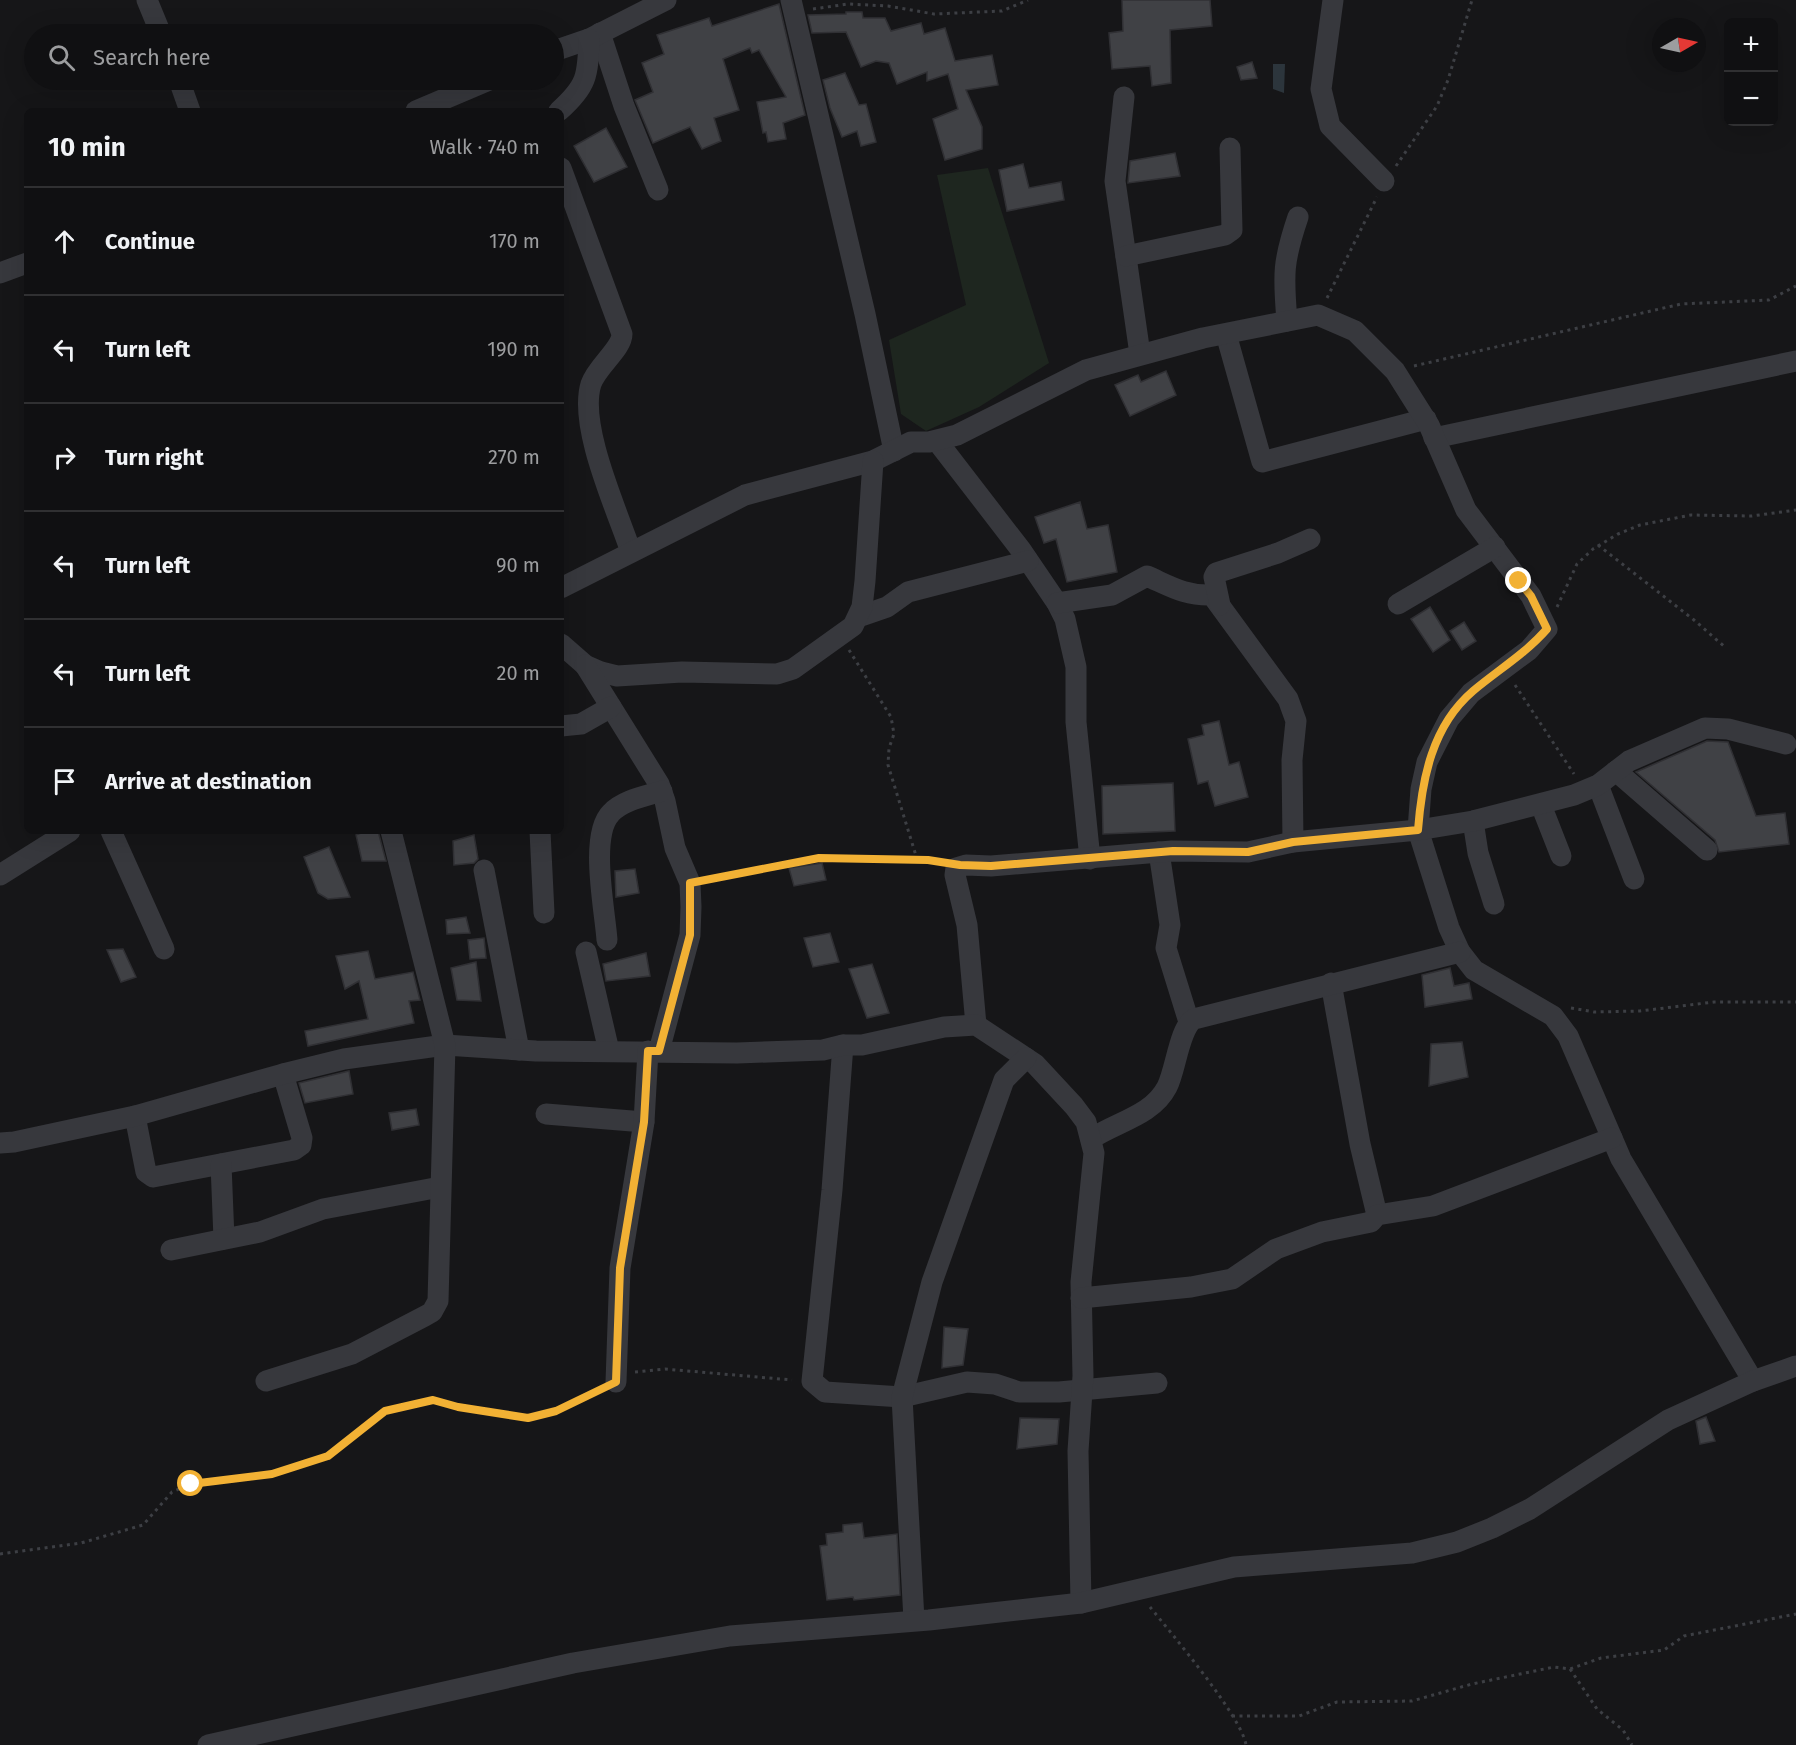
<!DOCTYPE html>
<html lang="en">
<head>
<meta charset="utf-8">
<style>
  body { margin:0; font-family:"Fira Sans",sans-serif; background:#19191b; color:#f1f3f6 }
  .controls { position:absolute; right:18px; top:18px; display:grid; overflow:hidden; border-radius:9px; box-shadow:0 6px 24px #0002 }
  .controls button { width:54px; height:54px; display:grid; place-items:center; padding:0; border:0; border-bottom:2px solid #303032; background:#101012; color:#f1f3f6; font:30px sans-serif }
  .compass { position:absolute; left:1652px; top:18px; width:54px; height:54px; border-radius:50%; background:#101012; box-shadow:0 6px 24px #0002; rotate:81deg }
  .stop { position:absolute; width:18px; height:18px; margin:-14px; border:4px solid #f2b134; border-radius:50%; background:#fff }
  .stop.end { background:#f2b134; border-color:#fff; box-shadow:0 2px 6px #0008 }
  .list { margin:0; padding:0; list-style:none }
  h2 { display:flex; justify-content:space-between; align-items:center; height:78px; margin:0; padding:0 24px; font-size:26px }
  h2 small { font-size:20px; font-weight:400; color:#9c9d9f }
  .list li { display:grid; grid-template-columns:39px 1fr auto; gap:18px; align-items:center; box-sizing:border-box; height:108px; padding:0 24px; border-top:2px solid #303032 }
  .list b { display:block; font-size:22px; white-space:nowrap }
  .list em { font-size:20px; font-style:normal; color:#9c9d9f }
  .icon { flex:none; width:33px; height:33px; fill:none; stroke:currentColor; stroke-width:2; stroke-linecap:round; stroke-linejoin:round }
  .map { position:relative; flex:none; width:1796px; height:1745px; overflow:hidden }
  .search { position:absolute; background:#101012; box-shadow:0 6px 24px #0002; left:24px; top:24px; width:540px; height:66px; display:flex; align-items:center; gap:15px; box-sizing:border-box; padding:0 21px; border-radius:33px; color:#9c9d9f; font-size:22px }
  .panel { position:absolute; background:#101012; box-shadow:0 6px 24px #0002; left:24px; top:108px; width:540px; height:726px; border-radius:9px }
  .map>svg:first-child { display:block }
</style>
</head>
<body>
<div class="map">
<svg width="1796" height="1745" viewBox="0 0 1796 1745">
  <rect width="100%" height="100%" fill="#161618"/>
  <polygon fill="#1e261f" points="988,168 1049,363 979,407 926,431 901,414 889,340 966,305 937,175"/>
  <polygon fill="#2c353c" points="1273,64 1285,64 1284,93 1273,89"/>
  <g fill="#404145" stroke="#303034" stroke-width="1.5">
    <polygon points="1122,0 1210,0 1212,26 1170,30 1171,83 1152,86 1150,66 1112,69 1109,33 1123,31"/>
    <polygon points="779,4 805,115 783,123 786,139 768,142 766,132 763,133 757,102 786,97 759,50 752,53 750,48 723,59 739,110 714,118 721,141 702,149 690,127 653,143 635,100 653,92 642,63 664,54 657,35 709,18 712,26"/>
    <polygon points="846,12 862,12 863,18 885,18 891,31 921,23 924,34 945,28 955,61 992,55 998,85 966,90 982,127 982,149 945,160 933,119 958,109 948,74 927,81 927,72 897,84 889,63 876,61 861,67 846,32 812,33 808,15 846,14"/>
    <polygon points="1252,62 1257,78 1241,80 1237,67"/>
    <polygon points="845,73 859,105 866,104 876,142 861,146 857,131 842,137 830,108 823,80"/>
    <polygon points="606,128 627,167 594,182 574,146"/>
    <polygon points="1175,153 1180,176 1128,183 1130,161"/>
    <polygon points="1023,164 1029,188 1061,182 1064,200 1007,211 999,170"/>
    <polygon points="1166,371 1176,395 1130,416 1115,385 1138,375 1141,382"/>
    <polygon points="1080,502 1087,529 1108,525 1117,572 1067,582 1056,539 1044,543 1035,517"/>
    <polygon points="1430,607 1450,640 1433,652 1411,619"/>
    <polygon points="1464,622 1476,641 1462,650 1450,631"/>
    <polygon points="1219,721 1229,765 1239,762 1248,797 1215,806 1208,781 1198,784 1188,739 1204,735 1202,725"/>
    <polygon points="1707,741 1728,742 1756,816 1785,813 1789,844 1719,852 1715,840 1636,772"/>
    <polygon points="1173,783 1175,831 1103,834 1102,786"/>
    <polygon points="366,831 378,831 386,861 362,861 356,835"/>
    <polygon points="474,835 478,859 474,863 454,865 453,841"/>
    <polygon points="329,847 350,897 328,899 318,893 304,857"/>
    <polygon points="822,863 826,880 794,886 789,868"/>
    <polygon points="635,869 639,893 616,897 615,871"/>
    <polygon points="466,917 470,933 447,934 446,920"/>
    <polygon points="830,933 839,962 813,967 804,938"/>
    <polygon points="484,938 486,958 470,959 468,940"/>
    <polygon points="123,949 136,977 121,982 107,950"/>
    <polygon points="368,951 375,979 413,972 420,1000 409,1001 414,1023 308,1046 305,1031 368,1019 359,981 345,989 336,956"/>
    <polygon points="646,953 650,976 606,981 603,964"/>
    <polygon points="476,962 481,1001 457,1000 451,968"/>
    <polygon points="872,964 889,1013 867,1018 849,969"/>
    <polygon points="1450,968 1454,986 1469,983 1472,999 1425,1007 1422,975"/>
    <polygon points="1462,1042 1468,1077 1429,1086 1431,1044"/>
    <polygon points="349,1071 353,1094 305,1103 299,1083"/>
    <polygon points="416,1109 419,1125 392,1130 389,1113"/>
    <polygon points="944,1327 968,1329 963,1365 942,1368"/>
    <polygon points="1706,1417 1715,1441 1700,1444 1696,1421"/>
    <polygon points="1020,1418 1059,1419 1057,1444 1017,1449"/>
    <polygon points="862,1523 864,1538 897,1534 900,1595 854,1600 853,1597 827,1600 820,1546 827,1545 826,1534 843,1532 843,1525"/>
  </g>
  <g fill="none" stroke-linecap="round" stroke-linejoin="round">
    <g stroke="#3d3f44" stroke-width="3" stroke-dasharray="3 4.5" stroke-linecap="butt">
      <polyline points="813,9 848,4 888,6 934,14 1002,11 1028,0"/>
      <polyline points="1396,166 1437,106 1448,80 1472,0"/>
      <polyline points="1327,298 1377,197"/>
      <polyline points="1414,366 1681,304 1769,300 1796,286"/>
      <polyline points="1598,545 1694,620 1726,648"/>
      <polyline points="1557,607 1577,564 1593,549 1618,534 1640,525 1691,515 1752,516 1796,510"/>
      <polyline points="849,650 891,717 894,734 889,748 888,765 917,859"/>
      <polyline points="1515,685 1574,774"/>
      <polyline points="710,879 819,857 938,860"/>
      <polyline points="1571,1008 1594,1012 1640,1011 1714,1002 1796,1002"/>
      <polyline points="635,1372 665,1369 792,1380"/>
      <polyline points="0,1554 81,1543 143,1525 172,1492 191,1484 272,1474 328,1456 385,1411 433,1400 458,1407 528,1418 556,1411 599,1390"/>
      <path d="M1150,1607C1171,1633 1242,1717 1246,1745"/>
      <polyline points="1570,1669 1597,1709 1623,1730 1632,1745"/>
      <polyline points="1232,1716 1299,1716 1337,1702 1412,1701 1472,1684 1554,1667 1570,1669 1601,1658 1664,1650 1684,1636 1796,1614"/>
    </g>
    <g stroke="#37383d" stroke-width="21">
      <polyline points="147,0 161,34"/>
      <polyline points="791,0 865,314 894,451"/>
      <polyline points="1333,0 1321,89 1330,126 1384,181"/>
      <polyline points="600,33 624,106 658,190"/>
      <polyline points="554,51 589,39 666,0"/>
      <polyline points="179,80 190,111"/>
      <polyline points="1124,97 1115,181 1140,354"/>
      <polyline points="416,111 489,80"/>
      <path d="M559,111C587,86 588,76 589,39"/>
      <path d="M561,168L622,334C622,349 597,366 591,384C578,426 617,510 631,552"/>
      <polyline points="1126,256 1225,235 1232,230 1230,148"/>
      <polyline points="0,273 27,263"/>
      <path d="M1287,321C1283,274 1283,261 1298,217"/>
      <polyline points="1226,334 1262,462 1426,419"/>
      <polyline points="1434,438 1796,361"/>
      <polyline points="937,441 1021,550 1057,603 1065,619 1076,667 1076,722 1090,859"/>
      <polyline points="561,588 745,495 873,461 911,442 929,442 957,435 1086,370 1203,338 1318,315 1355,331 1395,371 1429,425 1466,510 1531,596 1547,629 1529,650 1471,693 1449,719 1427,762 1421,789 1418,830 1449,928 1460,952 1474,970 1553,1016 1568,1036 1621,1159 1753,1381"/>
      <path d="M1057,603L1112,595L1147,576C1170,586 1185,596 1212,595L1288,699L1296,721L1292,760L1293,842"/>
      <polyline points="1398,604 1495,547"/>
      <polyline points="1220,605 1214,577 1216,573 1278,553 1310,539"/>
      <polyline points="858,617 887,607 908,592 1028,561"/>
      <polyline points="561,644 585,665 601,672 617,676 682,672 777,674 793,669 853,626 862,607 865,581 873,461"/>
      <polyline points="585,665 659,784 665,801 675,848 690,883 691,907 690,935 659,1051"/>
      <polyline points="561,726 581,724 611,707"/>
      <polyline points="1616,771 1707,850"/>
      <polyline points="1598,785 1634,879"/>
      <polyline points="1541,805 1561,856"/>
      <polyline points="1473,821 1478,853 1494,904"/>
      <polyline points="111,831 164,949"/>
      <polyline points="540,831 544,913"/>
      <polyline points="1159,852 1170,925 1166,948 1189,1022"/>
      <polyline points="484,870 519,1050"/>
      <polyline points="0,875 70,831"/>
      <path d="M607,940C605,910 589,835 611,813C623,800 646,796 662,791"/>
      <polyline points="586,952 609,1051"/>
      <polyline points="1331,983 1360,1144 1377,1215"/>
      <polyline points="976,1025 967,925 955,875 956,868 966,865 991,866 1172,851 1248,852 1293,842 1418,830 1473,821 1574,795 1598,785 1629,761 1705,728 1728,729 1786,744"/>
      <polyline points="843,1045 832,1190 812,1381 825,1392 902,1397 967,1382 995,1384 1019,1392 1059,1392 1157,1383"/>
      <polyline points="546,1114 644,1122"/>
      <polyline points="135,1116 146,1172 153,1177 294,1150 301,1145 302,1138 283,1074"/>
      <path d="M1091,1139C1116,1122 1152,1116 1167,1087C1176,1070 1179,1028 1194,1019L1460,952"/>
      <polyline points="0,1143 14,1142 135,1116 283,1074 344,1059 445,1045 536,1051 737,1053 823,1050 843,1045 862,1045 944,1027 976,1025 1035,1064 1074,1106 1086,1122 1094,1153 1081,1282 1083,1376 1078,1451 1081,1603"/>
      <polyline points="221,1164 224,1239"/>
      <polyline points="171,1250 260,1232 323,1209 440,1187"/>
      <polyline points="1081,1298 1191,1287 1232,1279 1276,1249 1322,1232 1371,1222 1377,1215 1433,1206 1612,1138"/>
      <polyline points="266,1381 352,1354 425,1316 432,1312 438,1301 445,1045 391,831"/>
      <polyline points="616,1382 620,1268 644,1122 648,1051"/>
      <polyline points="914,1620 902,1397 932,1282 1004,1080 1026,1058"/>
      <polyline points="208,1745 573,1663 730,1636 929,1620 1081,1603 1234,1567 1412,1553 1457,1542 1492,1528 1530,1509 1668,1420 1753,1381 1796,1366"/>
    </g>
  </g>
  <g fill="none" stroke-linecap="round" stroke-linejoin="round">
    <path stroke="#f2b134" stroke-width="8" d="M191,1484L272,1474L328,1456L385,1411L433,1400L458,1407L528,1418L556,1411L616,1382L620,1268L644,1122L648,1051H659L690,935V883L819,858L928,860L960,865L991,866L1173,851L1248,852L1293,842L1418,830C1422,779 1432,726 1473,691C1498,670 1525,654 1547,629L1531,596L1519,581"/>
  </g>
</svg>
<div class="controls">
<button>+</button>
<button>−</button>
</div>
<svg class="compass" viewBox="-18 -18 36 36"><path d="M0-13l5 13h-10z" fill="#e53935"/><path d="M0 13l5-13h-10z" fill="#9c9d9f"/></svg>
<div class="stop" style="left:191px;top:1484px"></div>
<div class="stop end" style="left:1519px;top:581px"></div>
<div class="search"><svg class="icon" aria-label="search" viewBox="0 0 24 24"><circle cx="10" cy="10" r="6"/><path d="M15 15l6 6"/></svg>Search here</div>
<section class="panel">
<h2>10 min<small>Walk · 740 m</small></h2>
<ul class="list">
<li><svg class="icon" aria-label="ahead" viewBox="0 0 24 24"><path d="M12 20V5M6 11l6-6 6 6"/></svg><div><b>Continue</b></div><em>170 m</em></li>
<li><svg class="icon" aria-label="left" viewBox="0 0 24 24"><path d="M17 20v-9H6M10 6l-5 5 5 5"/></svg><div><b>Turn left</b></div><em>190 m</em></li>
<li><svg class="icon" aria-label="right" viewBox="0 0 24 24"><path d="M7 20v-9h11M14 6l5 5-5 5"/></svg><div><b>Turn right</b></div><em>270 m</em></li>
<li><svg class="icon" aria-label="left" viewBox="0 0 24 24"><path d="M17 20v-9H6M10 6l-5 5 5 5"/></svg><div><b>Turn left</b></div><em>90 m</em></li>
<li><svg class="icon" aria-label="left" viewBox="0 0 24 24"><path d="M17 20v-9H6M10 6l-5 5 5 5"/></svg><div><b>Turn left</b></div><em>20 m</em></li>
<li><svg class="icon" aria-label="arrive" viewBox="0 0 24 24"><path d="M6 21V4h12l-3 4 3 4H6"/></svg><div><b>Arrive at destination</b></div></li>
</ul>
</section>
</div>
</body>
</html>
